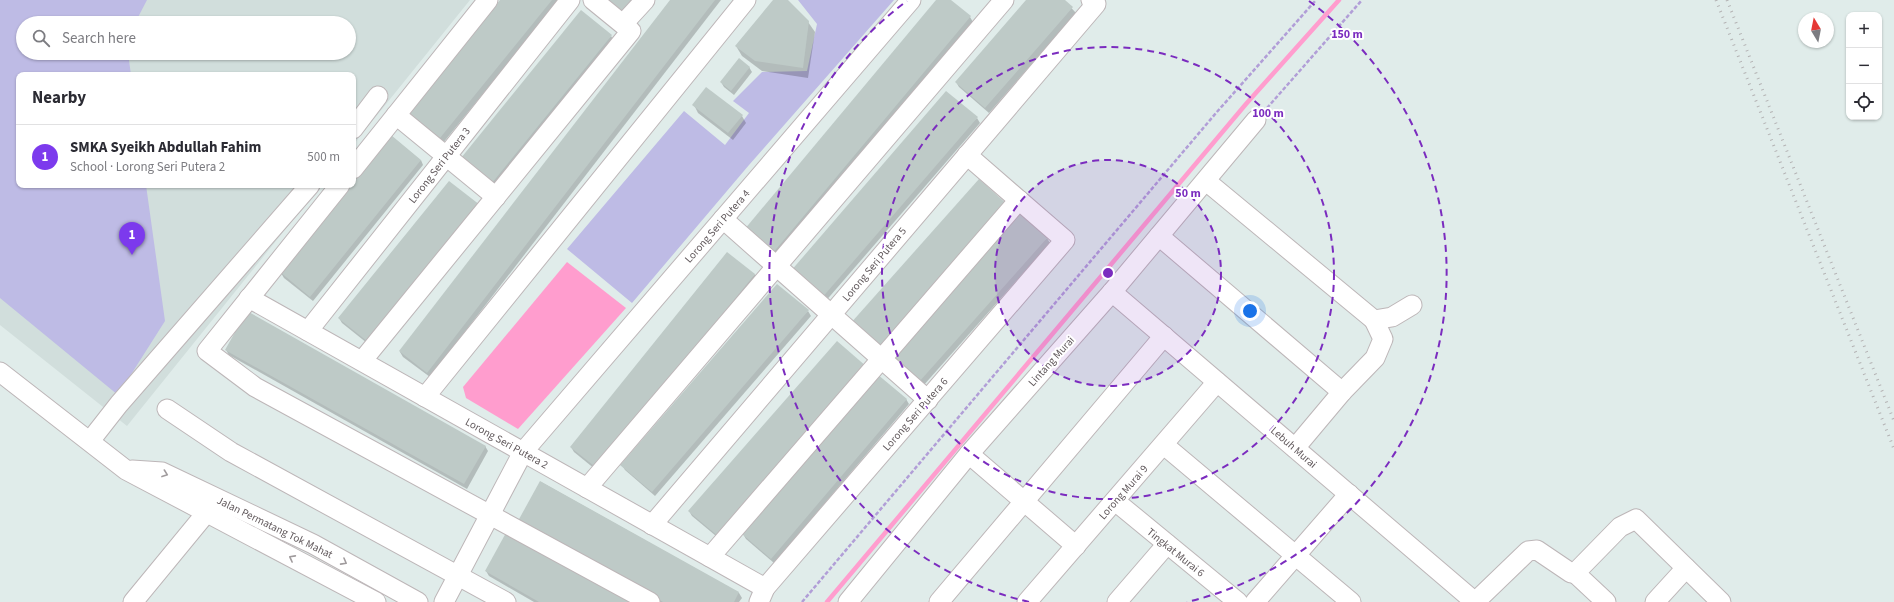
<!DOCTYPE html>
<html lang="en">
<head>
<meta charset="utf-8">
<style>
  body { margin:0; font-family:"Source Sans 3",sans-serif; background:#f7f7f7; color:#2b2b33 }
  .controls { position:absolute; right:12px; top:12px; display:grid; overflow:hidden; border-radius:8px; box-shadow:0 1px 3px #0004 }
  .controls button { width:36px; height:36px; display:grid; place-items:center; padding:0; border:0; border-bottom:1px solid #e1e1e2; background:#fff; color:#2b2b33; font:20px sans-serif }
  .compass { position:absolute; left:1798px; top:12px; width:36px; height:36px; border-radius:50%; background:#fff; box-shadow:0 1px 3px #0004; rotate:350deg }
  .you { position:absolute; left:1250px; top:311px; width:14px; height:14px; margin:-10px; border:3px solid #fff; border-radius:50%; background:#1a73e8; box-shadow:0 0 0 6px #1a73e833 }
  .badge { display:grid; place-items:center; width:26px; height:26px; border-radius:50%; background:#7c3aed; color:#fff; font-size:13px; font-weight:700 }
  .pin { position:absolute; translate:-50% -33px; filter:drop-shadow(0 1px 2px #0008) }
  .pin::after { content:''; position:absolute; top:21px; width:14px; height:12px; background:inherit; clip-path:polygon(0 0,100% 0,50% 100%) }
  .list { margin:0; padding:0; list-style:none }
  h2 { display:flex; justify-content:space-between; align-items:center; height:52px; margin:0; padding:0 16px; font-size:17px }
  h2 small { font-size:13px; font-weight:400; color:#7c7c81 }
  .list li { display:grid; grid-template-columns:26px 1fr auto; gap:12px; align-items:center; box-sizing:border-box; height:64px; padding:0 16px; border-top:1px solid #e1e1e2 }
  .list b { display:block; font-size:15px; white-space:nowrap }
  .list p { margin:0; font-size:13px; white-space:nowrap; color:#7c7c81 }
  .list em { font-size:13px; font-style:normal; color:#7c7c81 }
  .icon { flex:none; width:22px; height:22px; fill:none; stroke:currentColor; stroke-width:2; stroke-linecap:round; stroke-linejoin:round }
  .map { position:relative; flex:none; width:1894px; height:602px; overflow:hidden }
  .search { position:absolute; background:#fff; box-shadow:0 1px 3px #0004; left:16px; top:16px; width:340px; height:44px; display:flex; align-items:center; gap:10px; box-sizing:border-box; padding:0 14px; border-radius:22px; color:#7c7c81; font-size:15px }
  .panel { position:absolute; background:#fff; box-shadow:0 1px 3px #0004; left:16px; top:72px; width:340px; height:116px; border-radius:8px }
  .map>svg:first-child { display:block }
</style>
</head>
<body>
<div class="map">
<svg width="1894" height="602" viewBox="0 0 1894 602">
  <rect width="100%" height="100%" fill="#e0ecea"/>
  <path fill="#d1dedc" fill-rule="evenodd" d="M0,0H470L353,145V75H19V185H321L127,426L0,325ZM23,23H349V53H23Z"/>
  <g fill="#bebbe5">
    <polygon points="0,0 147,0 135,23 23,23 23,53 128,53 131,75 19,75 19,185 146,185 165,321 118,395 0,298"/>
    <polygon points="798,0 894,0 749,165 632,303 567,249 684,111 725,145 749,113 733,101 762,72 807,71 817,24"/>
  </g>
  <polygon fill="#ff9dce" points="567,262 626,308 518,429 466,398 463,387"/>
  <g fill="#0003">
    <polygon points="502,0 559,0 443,143 413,119 410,114"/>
    <polygon points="607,0 637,0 625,15"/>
    <polygon points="671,0 721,0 430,377 403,357 400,352"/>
    <polygon points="774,0 786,0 808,22 815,32 808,78 762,71 742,56 736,46"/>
    <polygon points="937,0 949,0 970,17 973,22 776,258 745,230"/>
    <polygon points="1027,0 1064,0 1076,13 989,113 959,87 956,82"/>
    <polygon points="611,36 614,41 496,187 465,163"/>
    <polygon points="749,67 752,72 734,95 724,87 721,82"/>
    <polygon points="694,105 742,116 746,123 733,140 698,113"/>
    <polygon points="977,118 980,123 824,303 794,278"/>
    <polygon points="421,160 423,165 313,301 284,278 281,273 353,184"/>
    <polygon points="479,206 372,347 342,323 339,318"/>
    <polygon points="1047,238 1050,243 923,386 890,356"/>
    <polygon points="755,274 757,279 601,474 574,452 571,447"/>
    <polygon points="808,311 811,316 655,496 625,470 622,465"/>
    <polygon points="837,342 722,541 692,516 689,511"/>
    <polygon points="226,350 485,446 488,451 467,489 229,355"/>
    <polygon points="906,399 909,404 774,563 746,539 743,534"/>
    <polygon points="541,482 739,593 742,598 739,602 658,602"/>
    <polygon points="507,533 631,602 534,602 489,576 486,571"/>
  </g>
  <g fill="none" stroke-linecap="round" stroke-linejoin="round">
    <polyline stroke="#ff9dce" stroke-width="4.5" points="827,602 1246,104 1339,0"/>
  </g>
  <g fill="#becac7">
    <polygon points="500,0 552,0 440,138 409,113"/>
    <polygon points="609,0 631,0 622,11"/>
    <polygon points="670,0 715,0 427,373 399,351"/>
    <polygon points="773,0 788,0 809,21 803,68 755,61 735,46"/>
    <polygon points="936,0 951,0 971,16 772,254 744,230"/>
    <polygon points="1026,0 1065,0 1073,7 985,108 955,82"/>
    <polygon points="581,10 612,35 492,183 461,158"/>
    <polygon points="739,58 750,67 731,91 720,82"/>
    <polygon points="706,87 743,115 728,133 692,105"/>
    <polygon points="946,91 978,117 821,299 790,272"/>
    <polygon points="391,135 421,160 310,297 280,272 351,185 353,185 353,182"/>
    <polygon points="979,179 1009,206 881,351 850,324"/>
    <polygon points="449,181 480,205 368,342 338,318"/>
    <polygon points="1018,210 1048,237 919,382 889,355"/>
    <polygon points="727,252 755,274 598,469 570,447"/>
    <polygon points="777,284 809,310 652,492 620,465"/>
    <polygon points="247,311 486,446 464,484 225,350"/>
    <polygon points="837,341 867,367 719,537 688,511"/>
    <polygon points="877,374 907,399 771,559 742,534"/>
    <polygon points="540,481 739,592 734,602 663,602 518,521"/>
    <polygon points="507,531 633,602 539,602 485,571"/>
  </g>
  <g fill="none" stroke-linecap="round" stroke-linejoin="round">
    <defs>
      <g id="minor">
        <polyline points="623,24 645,0"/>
        <polyline points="396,115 496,197"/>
        <polyline points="353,129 378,96"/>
        <polyline points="353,169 488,0"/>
        <polyline points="1206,181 1374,320 1392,317 1412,305"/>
        <polyline points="340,185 207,351 255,387 650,602"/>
        <polyline points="723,219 928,400"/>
        <polyline points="1159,236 1342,392"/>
        <polyline points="1112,292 1475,602"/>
        <polyline points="249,298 765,588"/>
        <polyline points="308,331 570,0"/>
        <polyline points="362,361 631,31 593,0"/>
        <polyline points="0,372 126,470 376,602"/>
        <polyline points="425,397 746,0"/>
        <polyline points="167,409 231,452 506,602"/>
        <polyline points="90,441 119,404 310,185"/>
        <polyline points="1164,445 1351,602"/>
        <polyline points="1295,448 1342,392 1375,358 1383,339 1374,320"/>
        <polyline points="969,454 1076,546"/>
        <polyline points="132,470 162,472 313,544 418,602"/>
        <polyline points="587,488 1004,0"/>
        <polyline points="1115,501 1238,602"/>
        <polyline points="652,525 1096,4 1091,0"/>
        <polyline points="710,557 1019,200"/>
        <polyline points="1575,573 1606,602"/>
        <polyline points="133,602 207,512"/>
        <polyline points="444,602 523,452 911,0"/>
        <polyline points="759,602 765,588 1065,240 967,155"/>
        <polyline points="848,602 969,454 1112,292 1256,120"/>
        <polyline points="939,602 1164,336"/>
        <polyline points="1027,602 1217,382"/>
        <polyline points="1117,602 1167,544"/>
        <polyline points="1255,602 1349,494"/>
        <polyline points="1475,602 1528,551 1537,550 1571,573 1575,573 1620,527 1636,519 1721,602"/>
        <polyline points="1655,602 1686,568"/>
      </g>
    </defs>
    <use href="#minor" stroke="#bdb6b8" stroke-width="21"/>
    <g stroke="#b19ed7" stroke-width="2.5" stroke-dasharray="4 2" stroke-linecap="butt">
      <polyline points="1267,108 1362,0"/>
      <polyline points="802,602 1216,113 1316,0"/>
    </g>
    <use href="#minor" stroke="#fff" stroke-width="19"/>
    <g stroke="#b4b3b4" stroke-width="3" stroke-dasharray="1 5" stroke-linecap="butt">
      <polyline points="1716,0 1894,449"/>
      <polyline points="1727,0 1894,421"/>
    </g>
  </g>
  <defs><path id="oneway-chevron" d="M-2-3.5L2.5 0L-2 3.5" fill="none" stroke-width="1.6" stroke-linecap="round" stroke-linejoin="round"/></defs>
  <g stroke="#a09b9d">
    <use href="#oneway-chevron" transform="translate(165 474) rotate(20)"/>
    <use href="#oneway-chevron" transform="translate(292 558) rotate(-152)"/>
    <use href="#oneway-chevron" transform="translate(344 562) rotate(29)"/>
  </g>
  <circle cx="1108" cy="273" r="113" fill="#7b2cbf" fill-opacity=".12"/>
  <g fill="none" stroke="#7b2cbf" stroke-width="2" stroke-dasharray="7 5">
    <circle cx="1108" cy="273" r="113"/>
    <circle cx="1108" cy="273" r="226"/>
    <path d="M1029 602A338 338 0 0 1 907 1M1309 1A338 338 0 0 1 1187 602"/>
  </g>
  <g text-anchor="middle" stroke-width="4" stroke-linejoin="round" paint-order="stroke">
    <g font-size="11" fill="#61595c" stroke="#fff">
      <text transform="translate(439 165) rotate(-52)" y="4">Lorong Seri Putera 3</text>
      <text transform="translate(717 226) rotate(-49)" y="4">Lorong Seri Putera 4</text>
      <text transform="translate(874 264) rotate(-50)" y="4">Lorong Seri Putera 5</text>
      <text transform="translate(1051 361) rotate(-48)" y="4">Lintang Murai</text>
      <text transform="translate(915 414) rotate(-49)" y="4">Lorong Seri Putera 6</text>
      <text transform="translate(507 443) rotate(29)" y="4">Lorong Seri Putera 2</text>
      <text transform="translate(1294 447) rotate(41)" y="4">Lebuh Murai</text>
      <text transform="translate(1123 492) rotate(-49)" y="4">Lorong Murai 9</text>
      <text transform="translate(275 527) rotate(26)" y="4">Jalan Permatang Tok Mahat</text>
      <text transform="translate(1176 552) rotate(39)" y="4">Tingkat Murai 6</text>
    </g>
  </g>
  <circle cx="1108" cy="273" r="6" fill="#7b2cbf" stroke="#fff" stroke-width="2"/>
  <g font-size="12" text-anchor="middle" font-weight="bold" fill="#7b2cbf" stroke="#fff" stroke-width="4" stroke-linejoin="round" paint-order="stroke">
    <text x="1347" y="38">150 m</text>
    <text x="1268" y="117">100 m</text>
    <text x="1188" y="197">50 m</text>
  </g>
</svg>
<div class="controls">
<button>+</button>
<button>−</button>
<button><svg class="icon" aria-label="locate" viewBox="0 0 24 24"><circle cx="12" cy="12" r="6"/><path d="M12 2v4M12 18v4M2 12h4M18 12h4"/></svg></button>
</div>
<svg class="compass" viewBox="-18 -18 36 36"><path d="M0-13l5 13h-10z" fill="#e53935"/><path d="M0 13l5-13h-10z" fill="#7c7c81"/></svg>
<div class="you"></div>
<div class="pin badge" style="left:132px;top:255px">1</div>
<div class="search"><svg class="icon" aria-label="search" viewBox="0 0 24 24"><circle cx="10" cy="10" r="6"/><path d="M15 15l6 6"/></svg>Search here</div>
<section class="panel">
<h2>Nearby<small></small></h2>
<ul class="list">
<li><span class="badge">1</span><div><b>SMKA Syeikh Abdullah Fahim</b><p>School · Lorong Seri Putera 2</p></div><em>500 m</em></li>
</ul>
</section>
</div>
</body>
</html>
